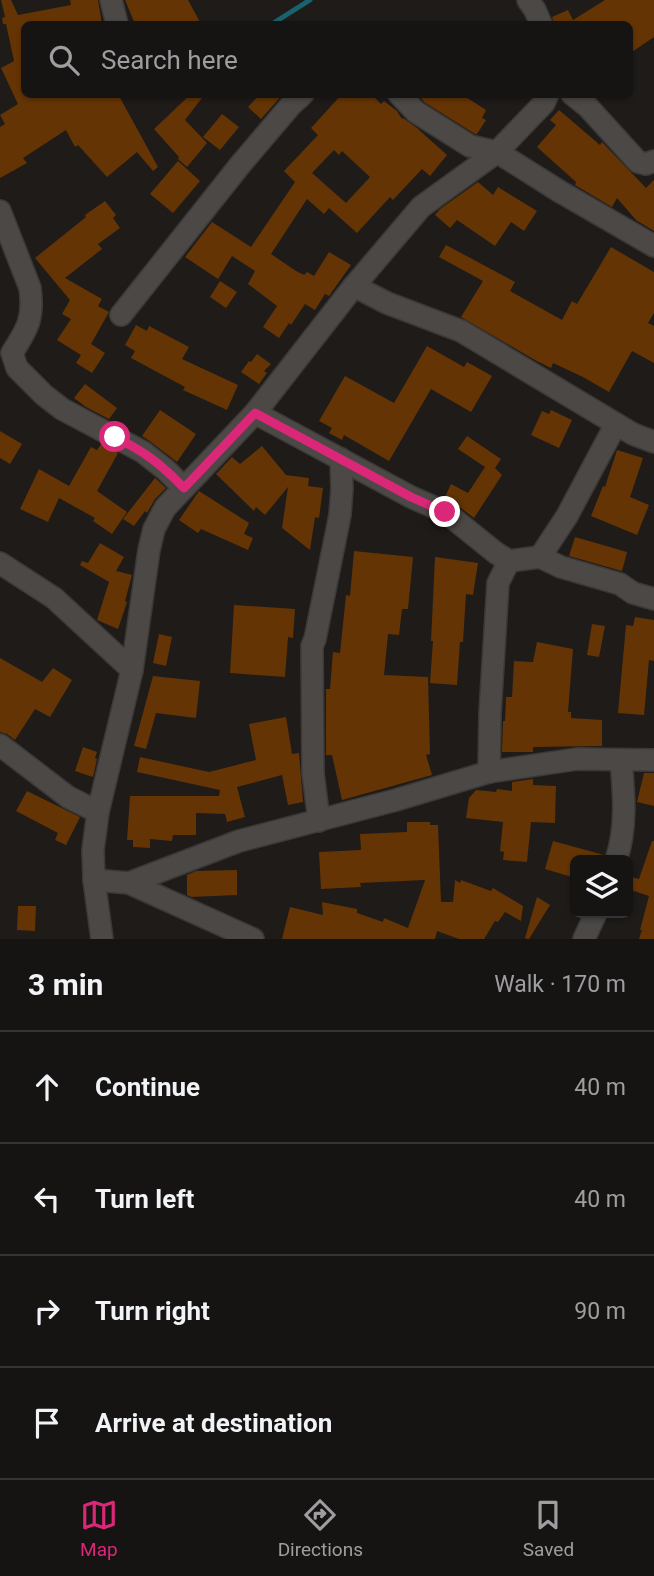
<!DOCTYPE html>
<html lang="en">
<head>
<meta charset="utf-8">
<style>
  body { margin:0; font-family:Roboto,sans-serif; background:#232121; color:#f1f3f6 }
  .controls { position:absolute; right:21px; bottom:21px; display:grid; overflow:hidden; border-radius:10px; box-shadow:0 2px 5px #0004 }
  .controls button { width:63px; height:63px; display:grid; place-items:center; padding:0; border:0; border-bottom:2px solid #353333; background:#161413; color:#f1f3f6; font:35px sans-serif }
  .stop { position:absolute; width:21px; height:21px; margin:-16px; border:5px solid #db2777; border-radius:50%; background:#fff }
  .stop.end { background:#db2777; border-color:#fff; box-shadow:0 2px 7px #0008 }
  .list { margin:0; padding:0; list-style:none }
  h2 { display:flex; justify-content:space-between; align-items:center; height:91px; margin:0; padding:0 28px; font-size:30px }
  h2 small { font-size:23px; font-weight:400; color:#9e9ea0 }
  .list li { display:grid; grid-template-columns:46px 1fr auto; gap:21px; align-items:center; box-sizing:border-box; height:112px; padding:0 28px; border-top:2px solid #353333 }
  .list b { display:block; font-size:26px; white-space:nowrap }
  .list em { font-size:23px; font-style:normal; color:#9e9ea0 }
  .icon { flex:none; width:38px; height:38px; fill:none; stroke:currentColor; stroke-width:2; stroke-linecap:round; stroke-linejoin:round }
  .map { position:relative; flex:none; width:654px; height:939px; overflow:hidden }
  .search { position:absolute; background:#161413; box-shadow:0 2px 5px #0004; left:21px; right:21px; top:21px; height:77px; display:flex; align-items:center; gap:18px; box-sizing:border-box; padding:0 24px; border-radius:10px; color:#9e9ea0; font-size:26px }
  .sheet { height:539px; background:#161413 }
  nav { display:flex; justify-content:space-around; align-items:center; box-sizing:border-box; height:98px; border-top:2px solid #353333; background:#161413; font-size:19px; color:#9e9ea0 }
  nav a { display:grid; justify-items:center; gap:4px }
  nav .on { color:#db2777 }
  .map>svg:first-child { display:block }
</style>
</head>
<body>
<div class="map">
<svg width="654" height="939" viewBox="0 0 654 939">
  <rect width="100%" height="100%" fill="#1e1b19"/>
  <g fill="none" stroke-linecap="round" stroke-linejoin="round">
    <polyline stroke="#1a626f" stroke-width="5" points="272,24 310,0"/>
  </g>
  <g fill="#643404" fill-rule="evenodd">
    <polygon points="1,0 11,0 18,15 71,5 70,0 98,0 102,24 24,24 24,94 118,94 158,167 153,171 137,152 107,177 78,145 75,147 66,130 23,158 27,163 0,178 0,127 5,124 0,115 18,104 1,68 14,61 6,24 3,24 2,18 5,17"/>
    <polygon points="125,0 188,0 201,24 135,24"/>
    <polygon points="605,0 654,0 654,37 629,54 629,24 554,24 552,17 568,10 573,20"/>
    <polygon points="191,94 205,94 185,120 207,143 187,167 178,159 179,157 154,129"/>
    <polygon points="260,94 283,94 261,119 248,107"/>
    <path d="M342,94H371L381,104L384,101L397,111L402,119L403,118L417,128L447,155L430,176L422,169L393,200L390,197L357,233L329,208L324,214L307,199L271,254L296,271L304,275L307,272L314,276L329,252L351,265L329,296L325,294L315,310L305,304L291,325L289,323L279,338L263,327L277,306L248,284L255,271L232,256L218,279L185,257L212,222L251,247L295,182L284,171L318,135L311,128ZM334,150L339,155L342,151L370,177L346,203L312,173Z"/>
    <polygon points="418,94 461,94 486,110 482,118 486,120 477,134 475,134 424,102"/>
    <polygon points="559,110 600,145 602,142 646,188 654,180 654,231 636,220 617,198 612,207 575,185 576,182 537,147 556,125 550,120"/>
    <polygon points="222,114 239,127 220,150 203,137"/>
    <polygon points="178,161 200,181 173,213 150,194"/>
    <polygon points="478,182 493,195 498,187 537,211 524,231 511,222 495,246 457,220 450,228 435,215 440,209"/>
    <polygon points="105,201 116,215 113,218 120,228 98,244 102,249 65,278 102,299 98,306 109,312 91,344 105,353 92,373 76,363 81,355 57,340 71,319 62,314 70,300 35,258 86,217 85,215"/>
    <polygon points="446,245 515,282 510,291 562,320 572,301 577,304 611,247 654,272 654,313 648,323 654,326 654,363 632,351 609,392 583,377 553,363 551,368 535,360 461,317 483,281 439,257"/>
    <polygon points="220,281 237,292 226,308 210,297"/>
    <polygon points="136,325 147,331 149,326 189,347 182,359 238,385 227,410 183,390 185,387 131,358 135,351 125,345"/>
    <polygon points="427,346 464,367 467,362 492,376 471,412 431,389 389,461 344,435 342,440 329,433 332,428 319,421 345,376 394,403"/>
    <polygon points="257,354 271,364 264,371 267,373 259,384 241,372 249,361 251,362"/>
    <polygon points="85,384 117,408 109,419 86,407 74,398"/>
    <polygon points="160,410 196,434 177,462 151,442 142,436"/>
    <polygon points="551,410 572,420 559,448 531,435 542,411 549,414"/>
    <polygon points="0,431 22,444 10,464 0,458"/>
    <polygon points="467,436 501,459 495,468 502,475 474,518 453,502 445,497 451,484 468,493 485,467 458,449"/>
    <polygon points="101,444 118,453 97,491 127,512 112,534 93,521 95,518 59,498 48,522 20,509 39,469 69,486 91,447 97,450"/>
    <polygon points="262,446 286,475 309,478 308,486 323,488 319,518 315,517 310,550 282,528 288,487 265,515 256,507 254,511 216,474 232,457 240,464"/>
    <polygon points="617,450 643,458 630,497 649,505 637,535 591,516 603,486 605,487"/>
    <polygon points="155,478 166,488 155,499 147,513 145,511 134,526 123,519"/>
    <polygon points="199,491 249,523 244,534 253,538 248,550 201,529 198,533 179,520"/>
    <polygon points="575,537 627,552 622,571 569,556"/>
    <polygon points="100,543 124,557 116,571 132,575 125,601 127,602 118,629 97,620 109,582 80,565 82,561 88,563"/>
    <polygon points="354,551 413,557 408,609 402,609 399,635 388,634 384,675 428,677 430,754 426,755 432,775 342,800 332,755 326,755 326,689 330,689 333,652 340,653 346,595 350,596"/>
    <polygon points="435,557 478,563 473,595 466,594 463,642 460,642 457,685 430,683 433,641 431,641"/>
    <polygon points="234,605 295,609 293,638 288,637 285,677 230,673"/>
    <polygon points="635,617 654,620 654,661 649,660 644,715 618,713 626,625 633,626"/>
    <polygon points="592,624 605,626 599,657 587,655"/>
    <polygon points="159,634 172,637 166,666 153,663"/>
    <polygon points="537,642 573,649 568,712 571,712 571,718 602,720 602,746 533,747 533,752 502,752 503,721 505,721 506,697 512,697 514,661 533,662"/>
    <polygon points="0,658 42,682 53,668 72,680 50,717 35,709 15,740 7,734 0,732"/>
    <polygon points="153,676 200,681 196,718 156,713 146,749 134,746"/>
    <polygon points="286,717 292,754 299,753 303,802 288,805 282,775 237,787 245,817 227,822 225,814 196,813 196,835 173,835 172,841 150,839 150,848 133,847 133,840 127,840 130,796 219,796 220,790 137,772 140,757 209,772 256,760 249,724"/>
    <polygon points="83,747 97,752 95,758 97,759 93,777 75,771"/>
    <polygon points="644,773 654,773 654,806 637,802"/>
    <polygon points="533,779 533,785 556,786 555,823 531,822 527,862 503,860 504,852 500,851 503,822 466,818 469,798 476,790 496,792 497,789 512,791 512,782"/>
    <polygon points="27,791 80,817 66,845 55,840 58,833 16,811"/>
    <polygon points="407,822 430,822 430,825 438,825 441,902 453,902 455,880 460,883 461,880 491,891 493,888 523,906 521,921 505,912 498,922 495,921 484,939 459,939 437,931 435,939 282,939 290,907 323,915 322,902 357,909 357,913 383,922 384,918 408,928 425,880 360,883 361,887 321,889 319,852 361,850 360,834 407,832"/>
    <polygon points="553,841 604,855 603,860 575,860 575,878 545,869"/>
    <polygon points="652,841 654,841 654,939 639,939 642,930 640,930 649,896 628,889 628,876 639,879"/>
    <polygon points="237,870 237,895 191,897 187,895 187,875 196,871"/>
    <polygon points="537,897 550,905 529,939 527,939 525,938"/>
    <polygon points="18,906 36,906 35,931 17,930"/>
  </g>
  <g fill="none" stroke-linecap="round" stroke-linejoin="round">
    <defs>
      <g id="minor">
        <polyline points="111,0 117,24"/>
        <polyline points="528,0 535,10 541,24"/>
        <polyline points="399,94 416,112 470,146 497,152 559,191 654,246"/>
        <polyline points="572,94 588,107 638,162 646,164 654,161"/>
        <path d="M0,211L30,288C34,318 28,328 12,353L17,368L44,395L62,409L143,452L166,470L184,488"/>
        <polyline points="354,286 387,303 461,331 633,434 654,442"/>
        <polyline points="121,315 240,165 291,105 303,94"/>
        <polyline points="255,413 411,497 445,512 496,553 509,561 540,557 561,567 620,584 633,593 654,599"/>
        <polyline points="540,557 567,516 616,424"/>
        <polyline points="0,563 54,598 132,670"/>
        <polyline points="0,745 68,797 98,812"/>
        <polyline points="489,772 490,713 498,583 509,561"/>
        <polyline points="319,821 313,773 312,646 315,639 340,515 342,489 341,459"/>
        <path d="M616,860C627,829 624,793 621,760"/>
        <polyline points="94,880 129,883 253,939"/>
        <polyline points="129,883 239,841 396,800 489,772 577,759 654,760"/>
        <polyline points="102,939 94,880 93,850 98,812 132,670 149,550 154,529 165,508 255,413 354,286 421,207 497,152 544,103 548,94"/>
        <polyline points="584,939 596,913"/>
      </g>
    </defs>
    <use href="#minor" stroke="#3b3938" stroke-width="24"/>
    <use href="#minor" stroke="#4b4846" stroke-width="21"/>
  </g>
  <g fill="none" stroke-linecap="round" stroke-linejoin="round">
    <path stroke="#db2777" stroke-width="9" d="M115,437C145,452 161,464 184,488L255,413L411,497L445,512"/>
  </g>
</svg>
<div class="controls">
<button><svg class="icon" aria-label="layers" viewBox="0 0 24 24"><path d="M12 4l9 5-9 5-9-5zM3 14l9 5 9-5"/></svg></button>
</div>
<div class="stop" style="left:115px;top:437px"></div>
<div class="stop end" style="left:445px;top:512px"></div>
<div class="search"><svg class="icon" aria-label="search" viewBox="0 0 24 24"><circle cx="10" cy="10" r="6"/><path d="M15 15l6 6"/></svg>Search here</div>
</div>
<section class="sheet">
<h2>3 min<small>Walk · 170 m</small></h2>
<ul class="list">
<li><svg class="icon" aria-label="ahead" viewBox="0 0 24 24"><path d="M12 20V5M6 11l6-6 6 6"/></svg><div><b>Continue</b></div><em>40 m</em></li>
<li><svg class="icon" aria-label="left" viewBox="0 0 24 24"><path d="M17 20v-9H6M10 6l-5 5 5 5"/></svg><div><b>Turn left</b></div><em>40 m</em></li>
<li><svg class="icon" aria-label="right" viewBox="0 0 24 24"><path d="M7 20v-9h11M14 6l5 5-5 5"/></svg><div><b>Turn right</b></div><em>90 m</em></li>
<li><svg class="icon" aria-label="arrive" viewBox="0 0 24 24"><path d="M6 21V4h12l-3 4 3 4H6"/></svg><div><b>Arrive at destination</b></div></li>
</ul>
</section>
<nav>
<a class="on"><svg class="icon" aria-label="map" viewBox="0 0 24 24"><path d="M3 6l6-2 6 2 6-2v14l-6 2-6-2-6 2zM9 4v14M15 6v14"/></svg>Map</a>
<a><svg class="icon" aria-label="directions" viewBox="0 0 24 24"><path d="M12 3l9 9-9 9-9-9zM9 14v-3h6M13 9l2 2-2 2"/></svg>Directions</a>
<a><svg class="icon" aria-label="saved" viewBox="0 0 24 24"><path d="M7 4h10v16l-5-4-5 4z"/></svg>Saved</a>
</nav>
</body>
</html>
